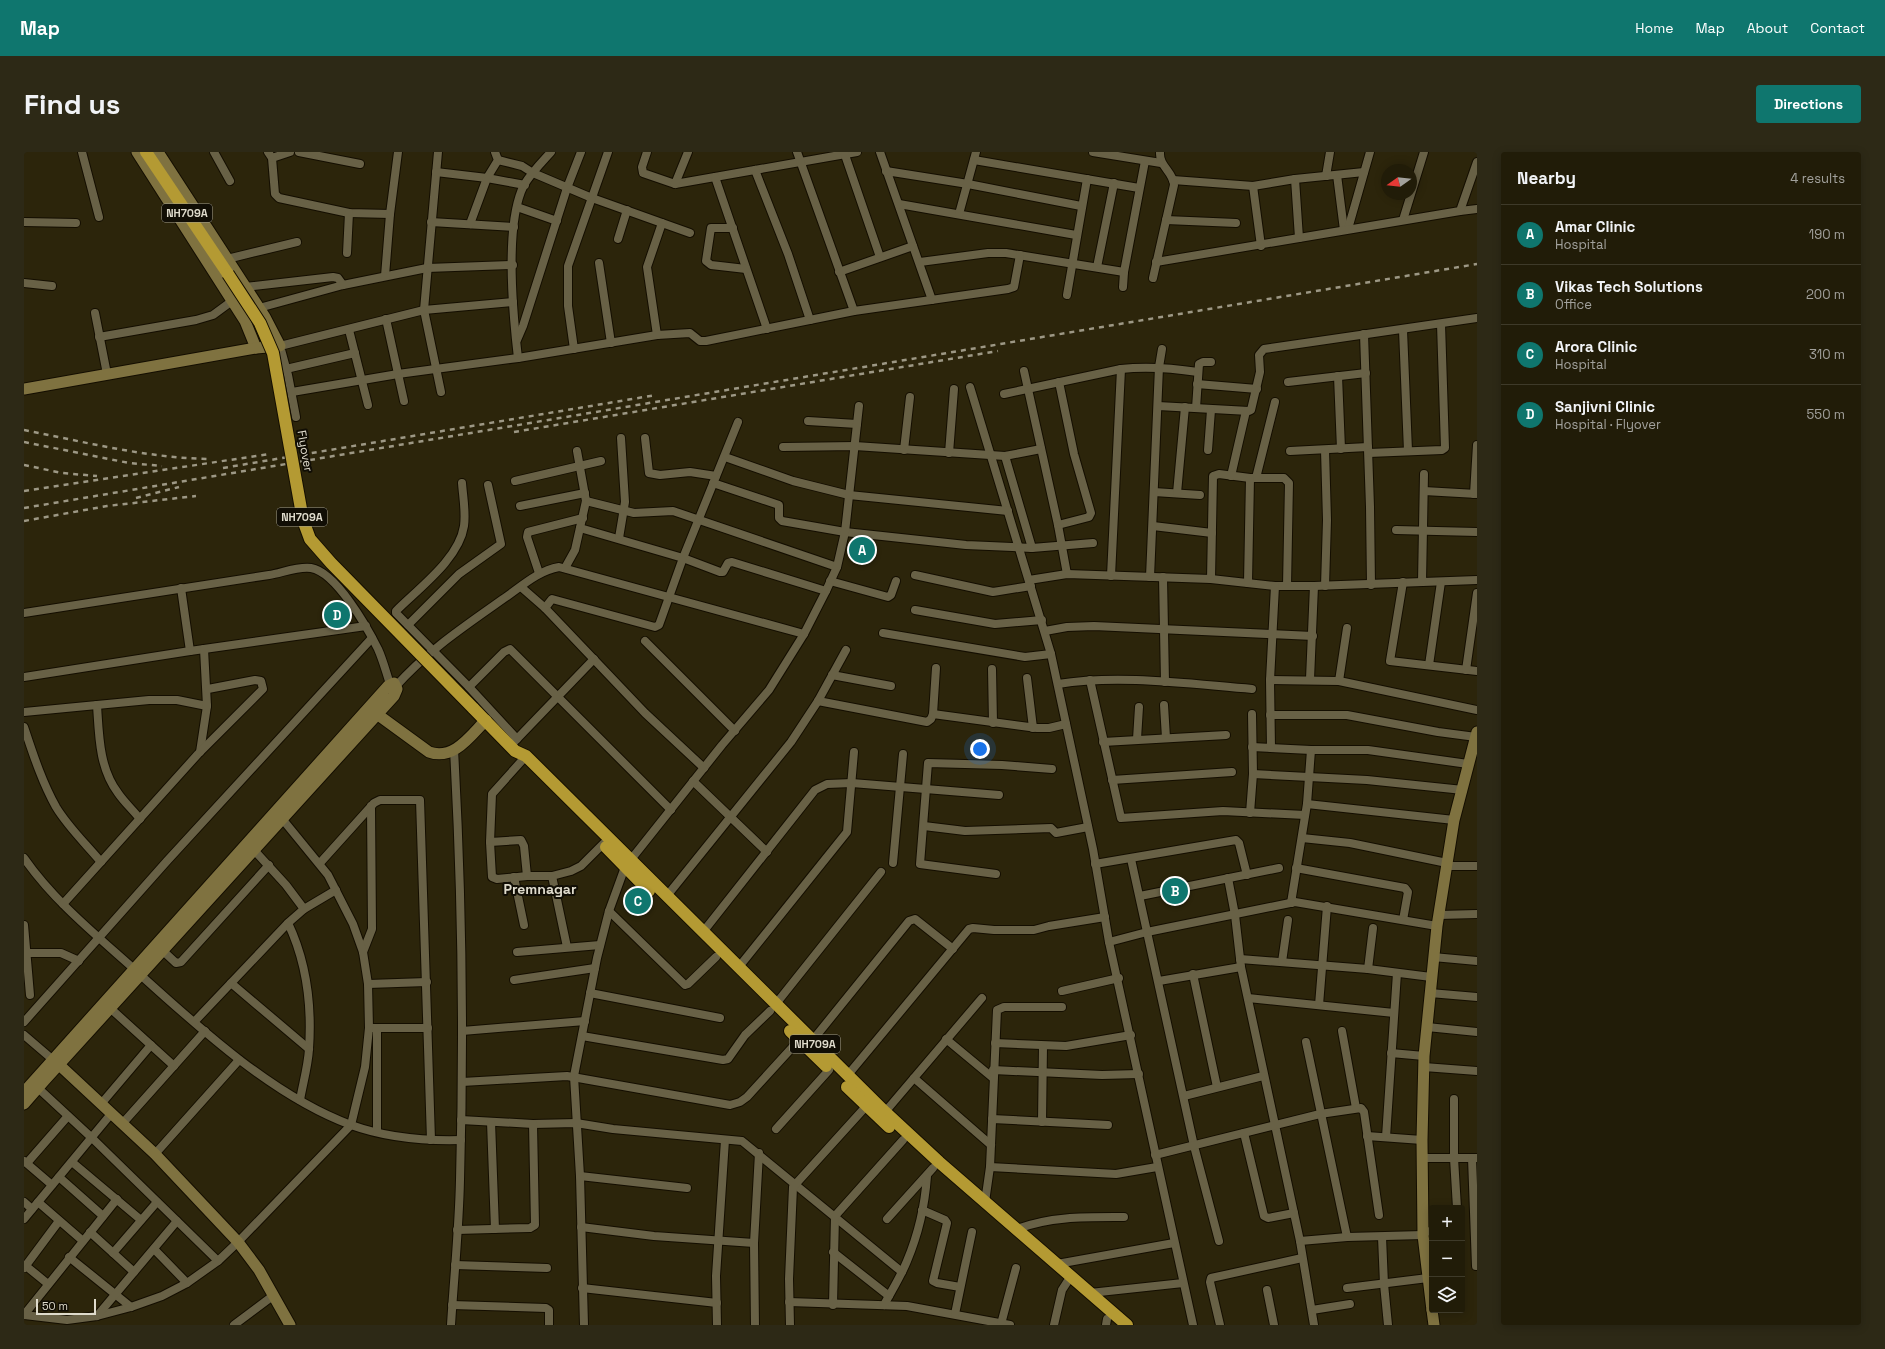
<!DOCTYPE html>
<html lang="en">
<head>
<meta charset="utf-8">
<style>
  body { margin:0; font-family:"Space Grotesk",sans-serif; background:#2d2916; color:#f1f3f6 }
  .controls { position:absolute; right:12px; bottom:12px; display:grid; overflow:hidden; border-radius:4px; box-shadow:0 2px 10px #0003 }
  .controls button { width:36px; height:36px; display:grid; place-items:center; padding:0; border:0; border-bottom:1px solid #3e3a29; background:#211c08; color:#f1f3f6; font:20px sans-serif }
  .compass { position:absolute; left:1357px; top:12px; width:36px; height:36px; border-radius:50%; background:#211c08; box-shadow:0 2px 10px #0003; rotate:255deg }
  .scale { position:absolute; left:12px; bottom:10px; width:60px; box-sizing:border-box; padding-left:4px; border:2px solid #dfdbcc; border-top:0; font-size:11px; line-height:14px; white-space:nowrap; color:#dfdbcc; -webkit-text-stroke:3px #110e05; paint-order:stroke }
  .you { position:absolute; left:956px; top:597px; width:14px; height:14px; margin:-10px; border:3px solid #fff; border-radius:50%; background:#1a73e8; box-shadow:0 0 0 6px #1a73e833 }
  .badge { display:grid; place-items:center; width:26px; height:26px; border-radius:50%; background:#0f766e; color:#fff; font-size:13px; font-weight:700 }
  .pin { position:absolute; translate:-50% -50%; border:2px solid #fff; box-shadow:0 1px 4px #0006 }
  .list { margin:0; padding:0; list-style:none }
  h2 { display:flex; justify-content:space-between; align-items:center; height:52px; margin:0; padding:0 16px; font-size:17px }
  h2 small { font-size:13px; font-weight:400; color:#a2a19c }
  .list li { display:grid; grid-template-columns:26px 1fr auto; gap:12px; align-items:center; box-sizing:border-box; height:60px; padding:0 16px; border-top:1px solid #3e3a29 }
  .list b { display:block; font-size:15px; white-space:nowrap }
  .list p { margin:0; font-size:13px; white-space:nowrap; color:#a2a19c }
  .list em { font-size:13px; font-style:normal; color:#a2a19c }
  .icon { flex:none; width:22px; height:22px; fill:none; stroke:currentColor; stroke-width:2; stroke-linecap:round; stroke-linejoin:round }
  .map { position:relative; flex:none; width:1453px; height:1173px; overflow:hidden; border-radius:4px }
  header { display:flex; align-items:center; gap:24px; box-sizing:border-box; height:56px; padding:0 20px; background:#0f766e; color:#fff }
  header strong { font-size:19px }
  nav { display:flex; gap:22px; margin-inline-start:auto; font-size:14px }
  .intro { display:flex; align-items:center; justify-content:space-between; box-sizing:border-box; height:96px; padding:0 24px }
  h1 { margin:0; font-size:28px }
  .button { padding:10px 18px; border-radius:4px; background:#0f766e; color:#fff; font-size:14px; font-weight:700 }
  main { display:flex; gap:24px; padding:0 24px }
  aside { flex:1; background:#211c08; border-radius:4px; box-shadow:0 2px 10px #0003 }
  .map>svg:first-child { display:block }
</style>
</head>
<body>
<header>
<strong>Map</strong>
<nav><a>Home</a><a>Map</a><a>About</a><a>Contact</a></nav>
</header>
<div class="intro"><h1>Find us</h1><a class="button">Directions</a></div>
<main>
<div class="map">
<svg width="1453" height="1173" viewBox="0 0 1453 1173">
  <rect width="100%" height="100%" fill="#2c250b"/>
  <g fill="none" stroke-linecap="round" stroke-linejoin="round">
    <defs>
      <g id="street">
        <polyline points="58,0 75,65"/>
        <polyline points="190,0 206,29"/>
        <polyline points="244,0 248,6 251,42 255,46 325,61 366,62"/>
        <polyline points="275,0 336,12"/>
        <polyline points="414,0 400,158 417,240"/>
        <polyline points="623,0 618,15 619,21 651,32 833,0"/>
        <polyline points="773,0 830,159"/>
        <polyline points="856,0 908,148"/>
        <polyline points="1069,0 1137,11"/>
        <polyline points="821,3 856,105"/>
        <polyline points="248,6 266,0"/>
        <polyline points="474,8 498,14 509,21 568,46 666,81"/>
        <polyline points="950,8 1115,36"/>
        <polyline points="731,18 764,102 786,168"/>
        <polyline points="862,19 944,32 1057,54"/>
        <polyline points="412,20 463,26 501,33"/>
        <polyline points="1313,23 1320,78"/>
        <polyline points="1302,24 1306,0"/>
        <polyline points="691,25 743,177"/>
        <polyline points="1271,27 1275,86"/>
        <polyline points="1149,28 1229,34 1271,27 1340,20"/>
        <polyline points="651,32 664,0"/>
        <polyline points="1229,34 1237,94"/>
        <polyline points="875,52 1052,83"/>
        <polyline points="493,55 533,69"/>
        <polyline points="1436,59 1453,57"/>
        <polyline points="935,62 952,0"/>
        <polyline points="1142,68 1212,71"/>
        <polyline points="1379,68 1400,0"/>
        <polyline points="0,70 52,71"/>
        <polyline points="407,70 490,75"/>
        <polyline points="446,72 463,26 474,8 471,0"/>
        <polyline points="709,76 687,76 682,109 687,113 722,117"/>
        <polyline points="1324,77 1346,0"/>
        <polyline points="594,87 603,58"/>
        <polyline points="323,101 325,61"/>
        <polyline points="203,107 273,90"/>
        <polyline points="896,110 964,101 982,101 1100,120"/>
        <polyline points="1132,110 1436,59 1453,10"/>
        <polyline points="575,111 587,191"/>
        <polyline points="1073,115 1090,31"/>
        <polyline points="815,120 889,94"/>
        <polyline points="361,124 366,62 374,0"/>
        <path d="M1129,126L1150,33C1149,19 1135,15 1136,0"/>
        <polyline points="0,131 28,134"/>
        <polyline points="221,135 309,125 314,126 319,133"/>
        <polyline points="1099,135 1100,120 1121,9"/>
        <polyline points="1043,143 1063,27"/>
        <polyline points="235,156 319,133 403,116 489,113"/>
        <polyline points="71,161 83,222"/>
        <polyline points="362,167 380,249"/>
        <polyline points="325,178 344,253"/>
        <polyline points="1379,178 1384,299"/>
        <polyline points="1340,182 1346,355 1347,433"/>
        <polyline points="633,183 623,115 638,71"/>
        <polyline points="75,185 172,168 189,163 208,149"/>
        <polyline points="493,188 499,174 543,36 557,0"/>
        <polyline points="550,197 544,154 544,114 584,0"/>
        <path d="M494,206C489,163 480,72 500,33C507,21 518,10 527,0"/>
        <polyline points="262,217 331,201"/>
        <polyline points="1000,219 1034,373 1043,422"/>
        <polyline points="1314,224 1317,297"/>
        <polyline points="1264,230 1342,221"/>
        <polyline points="1173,232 1233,237"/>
        <polyline points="946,235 1027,502 1069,697 1085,790 1169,1173"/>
        <polyline points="268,240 374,222 494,206 633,183 666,181 676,189 682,189 830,159 984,137 990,135 996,103"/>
        <path d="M980,242L1097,217C1123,214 1148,216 1174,220"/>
        <polyline points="1134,254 1225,259 1227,258 1236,220 1235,203 1240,197 1453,166"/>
        <polyline points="1172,256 1175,212 1179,210 1187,210"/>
        <polyline points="272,265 264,223 256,194 400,158 489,150"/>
        <polyline points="784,269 833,272"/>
        <polyline points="621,286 625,321 636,323 666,320 692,324"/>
        <polyline points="759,295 831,294 981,304 1017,297"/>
        <polyline points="880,298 886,245"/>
        <polyline points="1184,298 1187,258"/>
        <polyline points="1266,299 1344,295"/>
        <polyline points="925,301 930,237"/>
        <polyline points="1345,301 1418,298 1421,296 1417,172"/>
        <polyline points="981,304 1008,396"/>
        <polyline points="701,305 769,329 825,343 984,359"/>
        <polyline points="1207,324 1222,259"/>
        <polyline points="1232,326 1251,250"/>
        <polyline points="491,329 577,309"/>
        <path d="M438,331C439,345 442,360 440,374C435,407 395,436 372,459V461L445,535L493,587"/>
        <polyline points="689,331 755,353 755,366 758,369 821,380 942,393 1008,396 1069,391"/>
        <polyline points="1400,339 1453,342"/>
        <polyline points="1130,340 1176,343"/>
        <polyline points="1153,341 1161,255"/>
        <polyline points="1450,342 1453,293"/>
        <polyline points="562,349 610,361 649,359 813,415"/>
        <polyline points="496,354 561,341"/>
        <polyline points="1034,373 1065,365 1067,361 1050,302 1035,230"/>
        <polyline points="1129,374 1188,381"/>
        <polyline points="556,376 659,406 696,420 699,420 704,411 708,410 802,439"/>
        <polyline points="1372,378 1453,380"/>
        <polyline points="595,386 601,350 597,286"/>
        <polyline points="541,416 551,398 562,349 553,299"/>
        <polyline points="515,421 503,385 504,380 559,366"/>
        <polyline points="891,423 969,440 1007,434"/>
        <polyline points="1087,424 1097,217"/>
        <polyline points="1126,425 1135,215 1138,197"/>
        <polyline points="1139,425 1141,530"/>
        <polyline points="1187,427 1189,324 1195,322 1226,326 1260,326 1265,331 1263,434"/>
        <polyline points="1005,428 1043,422 1187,427 1251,434 1290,434 1453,428"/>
        <polyline points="806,429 864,445 867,443 872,429"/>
        <polyline points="1379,430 1366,509 1453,519"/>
        <polyline points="1398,430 1400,322"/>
        <polyline points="1224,431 1226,326"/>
        <polyline points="1301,434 1303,368 1301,298"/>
        <polyline points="497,435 521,456 621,561 680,616"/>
        <polyline points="157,436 166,499"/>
        <polyline points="521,456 528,447 631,475 635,473 659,406 714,270"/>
        <polyline points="891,458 971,472 1018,468"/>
        <path d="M0,461L245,423C258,421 274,414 287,416C312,420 343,475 354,497C359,508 362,520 366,532"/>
        <polyline points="384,473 435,422 477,392 464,333"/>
        <polyline points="1021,479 1043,475 1070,474 1289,484"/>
        <polyline points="859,481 1001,505 1027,502"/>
        <polyline points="621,489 711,579"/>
        <polyline points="1405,513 1417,430"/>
        <polyline points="968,517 969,571"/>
        <polyline points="1442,518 1453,441"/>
        <polyline points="808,523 867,534"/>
        <polyline points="0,525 166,499 342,474"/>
        <polyline points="1003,526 1009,576"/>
        <polyline points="1286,527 1290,434"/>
        <polyline points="1066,528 1097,666 1199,659 1281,663"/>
        <polyline points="1246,528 1315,529 1453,558"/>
        <polyline points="1315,529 1323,476"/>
        <path d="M1034,532C1096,522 1165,532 1228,537"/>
        <path d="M372,534C403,499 441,474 479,447C497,435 513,419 535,415L780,482"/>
        <polyline points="445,535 480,500 486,497 647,658"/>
        <polyline points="794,549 903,570 907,567 909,562 912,516"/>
        <path d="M73,553C75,583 75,616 94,641C100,650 109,658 116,667"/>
        <polyline points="1140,553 1142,586"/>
        <polyline points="0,560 125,548 153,548 183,554"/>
        <polyline points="909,562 1013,576 1025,576 1042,572"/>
        <polyline points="1246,563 1323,563 1414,580 1452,585"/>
        <path d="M0,575C9,602 18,630 32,655C44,675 62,692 77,710"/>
        <polyline points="1113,587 1115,555"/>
        <polyline points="490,590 570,507"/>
        <polyline points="1079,590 1202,583"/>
        <polyline points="1228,595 1287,598 1344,598 1444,612"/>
        <polyline points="1247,596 1246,528 1251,434"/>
        <polyline points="176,600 183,554 180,497"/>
        <polyline points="502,604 468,642 466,690 468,725 473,727 503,724 528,724 547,719 557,714 579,692"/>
        <polyline points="1229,622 1343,628 1439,638"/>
        <polyline points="1088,628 1208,620"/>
        <polyline points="669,629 743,700"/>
        <polyline points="1283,652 1430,668"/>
        <polyline points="1226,661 1229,622 1228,562"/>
        <polyline points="900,674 941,679 1027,676 1032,681 1064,675"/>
        <polyline points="1278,686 1326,691 1423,711"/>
        <polyline points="466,690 497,688 500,694 503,724"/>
        <polyline points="230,698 262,733 280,757"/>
        <path d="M0,706C30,749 71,782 110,817C172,873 248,944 327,973C363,986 400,989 437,988"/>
        <polyline points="1107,707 1170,994 1195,1089"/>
        <polyline points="296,711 350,651 356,648 396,648 407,988"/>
        <polyline points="869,711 879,602"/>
        <polyline points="1071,712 1212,688 1215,691 1223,723"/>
        <polyline points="1423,714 1453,714"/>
        <polyline points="1272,716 1381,736 1384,740 1379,768"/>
        <polyline points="972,722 896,712 904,611 978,613 1028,617"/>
        <polyline points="528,724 543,795"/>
        <polyline points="490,725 500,773"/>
        <polyline points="1204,726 1211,763 1217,815 1276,1089 1290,1173"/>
        <polyline points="1116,744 1255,716"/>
        <polyline points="642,745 767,590 794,549 822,498"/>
        <polyline points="1267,751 1283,652 1287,598"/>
        <polyline points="39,752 174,602 239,537 237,529 231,528 184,537"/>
        <polyline points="585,759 661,833 664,832 692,805"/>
        <polyline points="1415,763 1453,762"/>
        <path d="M264,771C283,811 288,853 285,897C284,914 279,931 276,948"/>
        <polyline points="0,773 6,843"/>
        <polyline points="679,780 791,638 803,632 828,631 975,643"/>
        <polyline points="1085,790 1123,780 1271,750 1413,774"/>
        <polyline points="138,798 152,811 157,810 245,713"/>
        <polyline points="339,800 348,777 347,654"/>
        <polyline points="493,800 576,793"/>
        <polyline points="0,801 37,801 55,809"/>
        <polyline points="1409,805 1453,809"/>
        <polyline points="1216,807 1344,817 1407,825"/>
        <polyline points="1258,810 1264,768"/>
        <polyline points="714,816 823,680 830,600"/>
        <polyline points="1344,817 1349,776"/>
        <polyline points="1169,822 1193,935"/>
        <polyline points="490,828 571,816"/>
        <polyline points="1135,829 1217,815"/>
        <polyline points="207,831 285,897"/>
        <polyline points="344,832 403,830"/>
        <polyline points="1038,839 1095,826"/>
        <polyline points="566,841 696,866"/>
        <polyline points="1406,841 1453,845"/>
        <polyline points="1224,846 1370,861"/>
        <polyline points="751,853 857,720"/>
        <polyline points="1295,853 1303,754"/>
        <polyline points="86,856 150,914"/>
        <polyline points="171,869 264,771 280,757 312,738"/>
        <polyline points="0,870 143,709 348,486"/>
        <polyline points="1403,875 1453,880"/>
        <polyline points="347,876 404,876"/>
        <polyline points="353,876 353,980"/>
        <polyline points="438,879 561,869"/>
        <polyline points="1318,879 1332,956"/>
        <polyline points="0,883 28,907"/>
        <polyline points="558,884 699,908 704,907 721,883 746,859"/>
        <polyline points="922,887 969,926"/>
        <polyline points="788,889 885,769 891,767 929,797"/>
        <polyline points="1282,890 1323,1085"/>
        <polyline points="971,891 1042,894 1107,883"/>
        <polyline points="1367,901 1400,904"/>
        <polyline points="1400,915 1453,919"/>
        <polyline points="969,918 1078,923 1115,922"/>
        <polyline points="823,924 945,777 949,776 970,778 1010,778 1025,774 1081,765"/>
        <polyline points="890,926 967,993"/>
        <polyline points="438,930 543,924 706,953 716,950 723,945 775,888"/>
        <polyline points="14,936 68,986 194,1109"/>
        <polyline points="1160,944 1239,924"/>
        <polyline points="1430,947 1430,1006 1433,1056"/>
        <polyline points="77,952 127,893"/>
        <polyline points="861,960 958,846"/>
        <polyline points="968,967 1084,973"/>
        <polyline points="437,968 509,972 552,971 589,977 718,989 878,1120"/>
        <polyline points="467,970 471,1077"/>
        <polyline points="1018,970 1019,894"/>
        <polyline points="98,972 181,879"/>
        <polyline points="752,977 805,918"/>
        <polyline points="1220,981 1240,1064 1244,1066 1270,1061"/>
        <polyline points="1343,984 1398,988"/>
        <polyline points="1362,985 1373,821"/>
        <polyline points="131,1002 215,908"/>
        <polyline points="1131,1003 1296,962 1337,956 1340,960 1355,1063"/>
        <polyline points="1398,1006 1452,1006"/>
        <polyline points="1448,1006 1452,1114"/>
        <polyline points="0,1009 28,1033"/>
        <polyline points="48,1010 117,1068"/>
        <polyline points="3,1011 44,964"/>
        <polyline points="966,1015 1092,1022 1133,1015"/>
        <polyline points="556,1024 663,1036"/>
        <polyline points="35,1025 79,1064"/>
        <polyline points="0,1050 8,1057"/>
        <polyline points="14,1050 59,1089"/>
        <polyline points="961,1050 966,1015 973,858 980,855 1038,855"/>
        <polyline points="898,1058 921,1068 923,1071 909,1129 913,1131 936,1135"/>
        <polyline points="0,1067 87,962"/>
        <polyline points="863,1067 909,1016"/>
        <polyline points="557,1075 630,1084 730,1091"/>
        <path d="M993,1077C1027,1064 1063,1065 1100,1065"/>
        <polyline points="433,1078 506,1076 511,1073 509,972"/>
        <polyline points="66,1080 110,1120"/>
        <polyline points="1399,1080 1408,1079"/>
        <polyline points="1358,1085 1360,1132 1364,1173"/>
        <polyline points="1276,1089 1323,1085 1399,1083"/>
        <polyline points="130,1097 163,1131"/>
        <polyline points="809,1100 865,1144"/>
        <polyline points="89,1101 133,1050"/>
        <polyline points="45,1105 107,1155"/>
        <polyline points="1033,1112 1150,1091"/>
        <polyline points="431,1113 523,1116"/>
        <polyline points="2,1114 24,1132"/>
        <polyline points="0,1116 35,1069"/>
        <polyline points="558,1136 693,1151"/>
        <polyline points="1323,1136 1404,1126"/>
        <polyline points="1243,1138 1250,1173"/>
        <polyline points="1066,1141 1159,1131"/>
        <polyline points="765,1150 883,1154 986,1173"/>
        <polyline points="428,1153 522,1156 525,1158 525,1173"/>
        <polyline points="809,1153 811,1064 879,988"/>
        <path d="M860,1153C868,1138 877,1124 883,1109C894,1083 901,1052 903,1024"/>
        <polyline points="1288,1158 1326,1152"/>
        <polyline points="931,1162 948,1080"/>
        <polyline points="0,1163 43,1168 73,1164 107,1155 138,1144 163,1131 194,1109 214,1090 327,973 341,915 345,876 344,832 339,800 329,772 304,723 255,663"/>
        <polyline points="0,1163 93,1047"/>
        <polyline points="73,1164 153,1069"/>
        <polyline points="977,1172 992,1116"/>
        <polyline points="210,1173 250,1143"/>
        <path d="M427,1173C430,1125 435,1076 436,1028C440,885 438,741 430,598"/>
        <polyline points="560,1173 556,1024 550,924 573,806 585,759 601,715 698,593 745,538 780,482 802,439 813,415 821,380 835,254"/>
        <polyline points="693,1173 692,1124 701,988"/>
        <polyline points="731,1173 730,1091 735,1001"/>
        <polyline points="766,1173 765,1127 769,1035 846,950"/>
        <polyline points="1030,1173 1038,1138 1047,1124"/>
        <polyline points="1082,1173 1083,1167"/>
        <polyline points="1196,1173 1186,1130 1187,1126 1278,1106"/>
      </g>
      <g id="secondary">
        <polyline points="113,0 221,169 232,196"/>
        <polyline points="0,237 232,196 256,194 241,165 134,0"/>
        <path d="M346,557L405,600C430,609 447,583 462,568"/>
        <polyline points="30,908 131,1002 214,1090 235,1118 266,1173"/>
        <polyline points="0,940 364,534 370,531 373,537 370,544 20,929 0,952"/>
        <polyline points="1408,1158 1399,1083 1398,988 1400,904 1413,774 1430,668 1453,580"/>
        <polyline points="1408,1158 1410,1173"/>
      </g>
      <g id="highway">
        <polyline points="122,0 204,122"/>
        <polyline points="449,556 491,599 502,604 861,960 915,1010 1103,1173"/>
        <polyline points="582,695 625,739"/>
        <polyline points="766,879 802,914"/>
        <polyline points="823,935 865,975"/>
      </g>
    </defs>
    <use href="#street" stroke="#140e00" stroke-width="10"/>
    <use href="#secondary" stroke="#140e00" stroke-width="13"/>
    <use href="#highway" stroke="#140e00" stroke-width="14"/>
    <use href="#street" stroke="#686146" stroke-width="8"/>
    <use href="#secondary" stroke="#7f7240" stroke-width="11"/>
    <use href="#highway" stroke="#b49a33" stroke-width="12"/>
    <g stroke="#9d9885" stroke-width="2.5" stroke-dasharray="5 5" stroke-linecap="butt">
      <path d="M0,278C61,290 123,306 185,307"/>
      <polyline points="490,280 974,199"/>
      <polyline points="0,290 105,311 138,314"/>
      <polyline points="0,313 38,321 73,324"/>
      <polyline points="199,316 632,243"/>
      <polyline points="0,339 245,302"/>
      <polyline points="112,346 155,335"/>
      <polyline points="0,356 1453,112"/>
      <polyline points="0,369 83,354 172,344"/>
    </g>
    <defs>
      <polyline id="highway-bridge" points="204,122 236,171 249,201 279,368 286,387 307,411 449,556"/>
    </defs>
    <use href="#highway-bridge" stroke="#140e00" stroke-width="14" stroke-linecap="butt"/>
    <use href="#highway-bridge" stroke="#b49a33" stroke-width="12"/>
  </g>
  <g text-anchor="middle" stroke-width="4" stroke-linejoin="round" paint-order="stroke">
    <g fill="#110e05" stroke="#a19e90" stroke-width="1">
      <rect x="138" y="52" width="50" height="18" rx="3"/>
      <rect x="253" y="356" width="50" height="18" rx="3"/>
      <rect x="766" y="883" width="50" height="18" rx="3"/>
    </g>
    <g font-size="11" font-weight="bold" fill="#dfdbcc">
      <text x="163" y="65">NH709A</text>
      <text x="278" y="369">NH709A</text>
      <text x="791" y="896">NH709A</text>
    </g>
    <g font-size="12" fill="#dfdbcc" stroke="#110e05">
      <text transform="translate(281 299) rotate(80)" y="4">Flyover</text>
    </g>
    <g font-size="14" font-weight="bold" fill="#dfdbcc" stroke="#110e05">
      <text x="516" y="742">Premnagar</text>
    </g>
  </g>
</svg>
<div class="controls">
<button>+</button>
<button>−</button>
<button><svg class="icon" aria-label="layers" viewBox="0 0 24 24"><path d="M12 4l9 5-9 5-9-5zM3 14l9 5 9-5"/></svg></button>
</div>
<svg class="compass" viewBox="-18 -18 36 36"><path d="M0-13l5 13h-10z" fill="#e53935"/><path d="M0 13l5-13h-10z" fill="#a2a19c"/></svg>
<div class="scale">50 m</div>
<div class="you"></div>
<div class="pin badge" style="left:838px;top:398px">A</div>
<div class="pin badge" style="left:1151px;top:739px">B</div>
<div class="pin badge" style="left:614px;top:749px">C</div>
<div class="pin badge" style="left:313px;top:463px">D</div>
</div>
<aside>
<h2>Nearby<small>4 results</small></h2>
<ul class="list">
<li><span class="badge">A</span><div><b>Amar Clinic</b><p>Hospital</p></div><em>190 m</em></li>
<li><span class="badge">B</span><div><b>Vikas Tech Solutions</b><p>Office</p></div><em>200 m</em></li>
<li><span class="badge">C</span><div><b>Arora Clinic</b><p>Hospital</p></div><em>310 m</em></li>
<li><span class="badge">D</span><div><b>Sanjivni Clinic</b><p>Hospital · Flyover</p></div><em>550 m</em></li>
</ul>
</aside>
</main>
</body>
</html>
